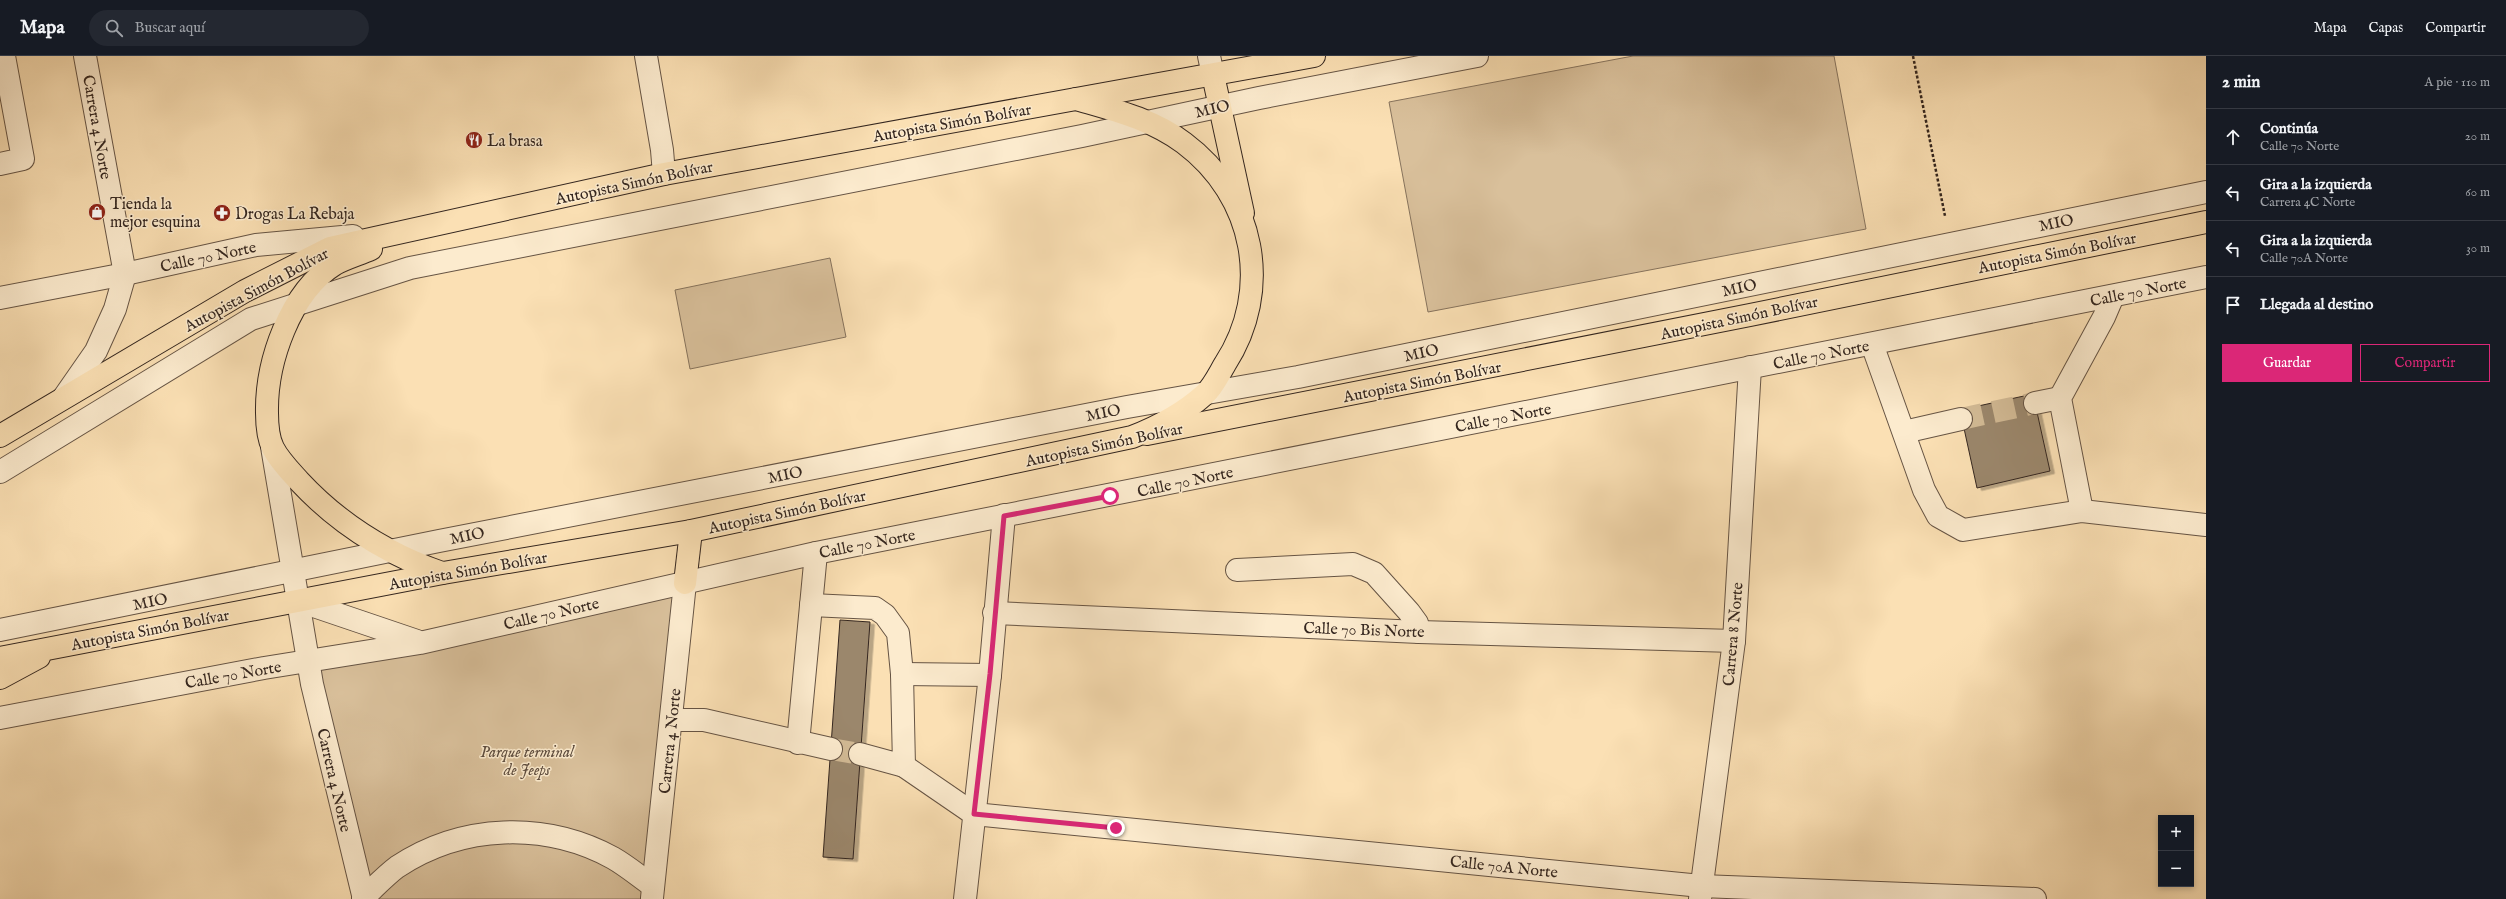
<!DOCTYPE html>
<html lang="es">
<head>
<meta charset="utf-8">
<style>
  body { margin:0; font-family:"IM FELL English",serif; background:#242831; color:#f1f3f6 }
  .controls { position:absolute; right:12px; bottom:12px; display:grid; overflow:hidden; border-radius:0px; box-shadow:0 2px 6px #0003 }
  .controls button { width:36px; height:36px; display:grid; place-items:center; padding:0; border:0; border-bottom:1px solid #363941; background:#171b24; color:#f1f3f6; font:20px sans-serif }
  .stop { position:absolute; width:12px; height:12px; margin:-9px; border:3px solid #db2777; border-radius:50%; background:#fff }
  .stop.end { background:#db2777; border-color:#fff; box-shadow:0 1px 4px #0008 }
  .list { margin:0; padding:0; list-style:none }
  h2 { display:flex; justify-content:space-between; align-items:center; height:52px; margin:0; padding:0 16px; font-size:17px }
  h2 small { font-size:13px; font-weight:400; color:#9ea1a6 }
  .list li { display:grid; grid-template-columns:26px 1fr auto; gap:12px; align-items:center; box-sizing:border-box; height:56px; padding:0 16px; border-top:1px solid #363941 }
  .list b { display:block; font-size:15px; white-space:nowrap }
  .list p { margin:0; font-size:13px; white-space:nowrap; color:#9ea1a6 }
  .list em { font-size:13px; font-style:normal; color:#9ea1a6 }
  .actions { display:flex; gap:8px; padding:12px 16px }
  .actions a { flex:1; padding:9px 0; border:1px solid #db2777; border-radius:0px; text-align:center; font-size:14px; color:#db2777 }
  .actions .main { background:#db2777; color:#fff }
  .icon { flex:none; width:22px; height:22px; fill:none; stroke:currentColor; stroke-width:2; stroke-linecap:round; stroke-linejoin:round }
  .map { position:relative; flex:none; width:2206px; height:843px; overflow:hidden }
  header { display:flex; align-items:center; gap:24px; box-sizing:border-box; height:56px; padding:0 20px; background:#171b24; border-bottom:1px solid #363941 }
  header strong { font-size:19px }
  nav { display:flex; gap:22px; margin-inline-start:auto; font-size:14px }
  .search { width:280px; height:36px; background:#242831; display:flex; align-items:center; gap:10px; box-sizing:border-box; padding:0 14px; border-radius:22px; color:#9ea1a6; font-size:15px }
  main { display:flex }
  aside { flex:1; background:#171b24 }
  .map>svg:first-child { display:block }
</style>
</head>
<body>
<header>
<strong>Mapa</strong>
<div class="search"><svg class="icon" aria-label="search" viewBox="0 0 24 24"><circle cx="10" cy="10" r="6"/><path d="M15 15l6 6"/></svg>Buscar aquí</div>
<nav><a>Mapa</a><a>Capas</a><a>Compartir</a></nav>
</header>
<main>
<div class="map">
<svg width="2206" height="843" viewBox="0 0 2206 843">
  <defs>
    <filter id="shadow"><feDropShadow dx="4.5" dy="2.5" stdDeviation="0" flood-color="#0004"/></filter>
  </defs>
  <rect width="100%" height="100%" fill="#fbe0b4"/>
  <filter id="stains"><feTurbulence type="fractalNoise" baseFrequency=".005" numOctaves="4"/><feColorMatrix values="0 0 0 0 .2 0 0 0 0 .09 0 0 0 0 .02 0 0 0 .5 -.17"/></filter>
  <radialGradient id="worn" r=".72"><stop offset=".6" stop-color="#630" stop-opacity="0"/><stop offset="1" stop-color="#630" stop-opacity=".3"/></radialGradient>
  <g fill="#d9c09b" stroke="#86735d">
    <polygon points="1633,0 1834,0 1866,173 1428,256 1389,46"/>
    <polygon points="830,202 846,281 690,313 675,234"/>
    <polygon points="685,527 652,843 364,843 309,605"/>
  </g>
  <g fill="#9b876c" stroke="#34261f" filter="url(#shadow)">
    <polygon points="2033,338 2050,415 1977,432 1960,354"/>
    <polygon points="840,564 870,566 853,803 823,801"/>
  </g>
  <g fill="none" stroke-linecap="round" stroke-linejoin="round">
    <g stroke="#d3bb96" stroke-width="22" stroke-dasharray="22 11" stroke-linecap="butt">
      <polyline points="1961,363 2035,347"/>
      <polyline points="831,693 860,698"/>
    </g>
    <defs>
      <g id="minor">
        <polyline points="646,0 662,94 664,118"/>
        <polyline points="1209,0 1213,19"/>
        <polyline points="0,108 23,103 4,0"/>
        <polyline points="0,242 125,218 256,189 353,180"/>
        <polyline points="1872,288 1924,434 1938,460 1963,474 2082,455 2206,469"/>
        <polyline points="64,341 96,295 115,253 125,218 85,0"/>
        <polyline points="2035,347 2060,342"/>
        <polyline points="1904,376 1961,363"/>
        <polyline points="272,391 312,628 364,843"/>
        <polyline points="0,416 251,263 410,212 1082,80 1259,42 1477,0"/>
        <polyline points="2082,455 2060,342 2104,261 2113,240"/>
        <polyline points="1237,514 1353,508 1374,517 1409,556 1417,567 1419,576"/>
        <polyline points="299,545 417,585"/>
        <polyline points="811,549 875,552 885,559 898,577 902,618 904,710 860,698"/>
        <polyline points="994,557 1419,576 1734,585"/>
        <polyline points="0,574 439,485 1127,351 1298,321 2206,136"/>
        <polyline points="902,618 990,619"/>
        <polyline points="0,662 264,612 420,587 816,497 2206,221"/>
        <polyline points="671,664 704,664 831,693"/>
        <polyline points="798,687 816,497"/>
        <polyline points="904,710 974,758 1701,830 2035,843"/>
        <path d="M363,842C374,832 385,820 397,811C462,768 545,765 613,802C627,810 640,821 653,830"/>
        <polyline points="652,842 685,527"/>
        <polyline points="965,843 990,619 1004,459"/>
        <polyline points="1700,843 1734,585 1750,311"/>
      </g>
      <g id="major">
        <polyline points="1213,19 1243,157"/>
        <polyline points="1076,43 1314,0"/>
        <polyline points="1147,378 1750,259 2206,166"/>
      </g>
      <g id="highway">
        <path d="M371,193C360,198 346,202 335,208C290,236 266,306 267,357C267,367 268,382 273,392C279,404 290,415 299,425C339,468 387,498 442,517"/>
        <path d="M0,380L245,235L330,192L664,118L1076,43C1114,54 1152,63 1184,87C1255,140 1273,234 1225,308C1219,318 1213,331 1205,338C1184,357 1158,371 1132,381L691,475L443,517L0,602"/>
        <polyline points="685,527 691,475"/>
        <polyline points="0,622 39,601"/>
      </g>
    </defs>
    <use href="#minor" stroke="#665444" stroke-width="24"/>
    <use href="#major" stroke="#34261f" stroke-width="24"/>
    <use href="#highway" stroke="#34261f" stroke-width="24"/>
    <polyline stroke="#34261f" stroke-width="2.5" stroke-dasharray="3 2" stroke-linecap="butt" points="1913,0 1945,160"/>
    <use href="#minor" stroke="#fcebce" stroke-width="22"/>
    <use href="#major" stroke="#fbe0b4" stroke-width="22"/>
    <use href="#highway" stroke="#fbe0b4" stroke-width="22"/>
  </g>
  <g fill="none" stroke-linecap="round" stroke-linejoin="round">
    <polyline stroke="#db2777" stroke-width="5" points="1110,440 1004,460 990,618 974,758 1116,772"/>
  </g>
  <defs>
    <symbol id="restaurant-disc" viewBox="-11 -11 22 22"><circle r="9.5" fill="#8f2418" stroke="#fcebce"/><path d="M-5-6h1v4h1v-4h1v4h1v-4h1v5L-1.5 .5V6h-2V.5L-5-1ZM5-6V6H3V1.5H1.5Q1.5-4 5-6Z" fill="#fff"/></symbol>
    <symbol id="shop-disc" viewBox="-11 -11 22 22"><circle r="9.5" fill="#8f2418" stroke="#fcebce"/><path d="M-5-2.5h2.3a2.7 3.5 0 0 1 5.4 0H5L5.5 6h-11ZM-1.5-2.5h3a1.5 2.3 0 0 0-3 0Z" fill="#fff"/></symbol>
    <symbol id="pharmacy-disc" viewBox="-11 -11 22 22"><circle r="9.5" fill="#8f2418" stroke="#fcebce"/><path d="M-2-6h4v4h4v4h-4v4h-4v-4h-4v-4h4Z" fill="#fff"/></symbol>
  </defs>
  <g fill-rule="evenodd">
    <use href="#restaurant-disc" x="464" y="74" width="20" height="20"/>
    <use href="#shop-disc" x="87" y="146" width="20" height="20"/>
    <use href="#pharmacy-disc" x="212" y="147" width="20" height="20"/>
  </g>
  <g text-anchor="middle" stroke-width="3" stroke-linejoin="round" paint-order="stroke">
    <g font-size="16" fill="#34261f" stroke="#fcebce">
      <text transform="translate(1212 52) rotate(-13)" y="6">MIO</text>
      <text transform="translate(952 66) rotate(-10)" y="6">Autopista Simón Bolívar</text>
      <text transform="translate(98 71) rotate(80)" y="6">Carrera 4 Norte</text>
      <text transform="translate(634 126) rotate(-12)" y="6">Autopista Simón Bolívar</text>
      <text transform="translate(2056 166) rotate(-11)" y="6">MIO</text>
      <text transform="translate(2057 196) rotate(-11)" y="6">Autopista Simón Bolívar</text>
      <text transform="translate(208 200) rotate(-12)" y="6">Calle 70 Norte</text>
      <text transform="translate(1739 231) rotate(-12)" y="6">MIO</text>
      <text transform="translate(256 233) rotate(-28)" y="6">Autopista Simón Bolívar</text>
      <text transform="translate(2138 235) rotate(-11)" y="6">Calle 70 Norte</text>
      <text transform="translate(1739 261) rotate(-12)" y="6">Autopista Simón Bolívar</text>
      <text transform="translate(1421 296) rotate(-12)" y="6">MIO</text>
      <text transform="translate(1821 298) rotate(-11)" y="6">Calle 70 Norte</text>
      <text transform="translate(1422 325) rotate(-11)" y="6">Autopista Simón Bolívar</text>
      <text transform="translate(1103 356) rotate(-11)" y="6">MIO</text>
      <text transform="translate(1503 361) rotate(-11)" y="6">Calle 70 Norte</text>
      <text transform="translate(1104 388) rotate(-12)" y="6">Autopista Simón Bolívar</text>
      <text transform="translate(785 418) rotate(-11)" y="6">MIO</text>
      <text transform="translate(1185 425) rotate(-12)" y="6">Calle 70 Norte</text>
      <text transform="translate(787 455) rotate(-12)" y="6">Autopista Simón Bolívar</text>
      <text transform="translate(467 479) rotate(-11)" y="6">MIO</text>
      <text transform="translate(867 487) rotate(-11)" y="6">Calle 70 Norte</text>
      <text transform="translate(468 514) rotate(-10)" y="6">Autopista Simón Bolívar</text>
      <text transform="translate(150 545) rotate(-11)" y="6">MIO</text>
      <text transform="translate(551 557) rotate(-13)" y="6">Calle 70 Norte</text>
      <text transform="translate(150 573) rotate(-11)" y="6">Autopista Simón Bolívar</text>
      <text transform="translate(1364 573) rotate(2)" y="6">Calle 70 Bis Norte</text>
      <text transform="translate(1732 578) rotate(-85)" y="6">Carrera 8 Norte</text>
      <text transform="translate(233 618) rotate(-10)" y="6">Calle 70 Norte</text>
      <text transform="translate(669 685) rotate(-84)" y="6">Carrera 4 Norte</text>
      <text transform="translate(335 724) rotate(77)" y="6">Carrera 4 Norte</text>
      <text transform="translate(1504 810) rotate(6)" y="6">Calle 70A Norte</text>
    </g>
    <g font-size="16" fill="#34261f" stroke="#fcebce" text-anchor="start">
      <text x="487" y="90">La brasa</text>
      <text x="110" y="153">Tienda la<tspan x="110" dy="18">mejor esquina</tspan></text>
      <text x="235" y="163">Drogas La Rebaja</text>
    </g>
    <g font-size="16" font-style="italic" fill="#5d4c3e" stroke="#fcebce">
      <text x="527" y="701">Parque terminal<tspan x="527" dy="18">de Jeeps</tspan></text>
    </g>
  </g>
  <rect width="100%" height="100%" filter="url(#stains)"/>
  <rect width="100%" height="100%" fill="url(#worn)"/>
</svg>
<div class="controls">
<button>+</button>
<button>−</button>
</div>
<div class="stop" style="left:1110px;top:440px"></div>
<div class="stop end" style="left:1116px;top:772px"></div>
</div>
<aside>
<h2>2 min<small>A pie · 110 m</small></h2>
<ul class="list">
<li><svg class="icon" aria-label="ahead" viewBox="0 0 24 24"><path d="M12 20V5M6 11l6-6 6 6"/></svg><div><b>Continúa</b><p>Calle 70 Norte</p></div><em>20 m</em></li>
<li><svg class="icon" aria-label="left" viewBox="0 0 24 24"><path d="M17 20v-9H6M10 6l-5 5 5 5"/></svg><div><b>Gira a la izquierda</b><p>Carrera 4C Norte</p></div><em>60 m</em></li>
<li><svg class="icon" aria-label="left" viewBox="0 0 24 24"><path d="M17 20v-9H6M10 6l-5 5 5 5"/></svg><div><b>Gira a la izquierda</b><p>Calle 70A Norte</p></div><em>30 m</em></li>
<li><svg class="icon" aria-label="arrive" viewBox="0 0 24 24"><path d="M6 21V4h12l-3 4 3 4H6"/></svg><div><b>Llegada al destino</b></div></li>
</ul>
<div class="actions"><a class="main">Guardar</a><a>Compartir</a></div>
</aside>
</main>
</body>
</html>
